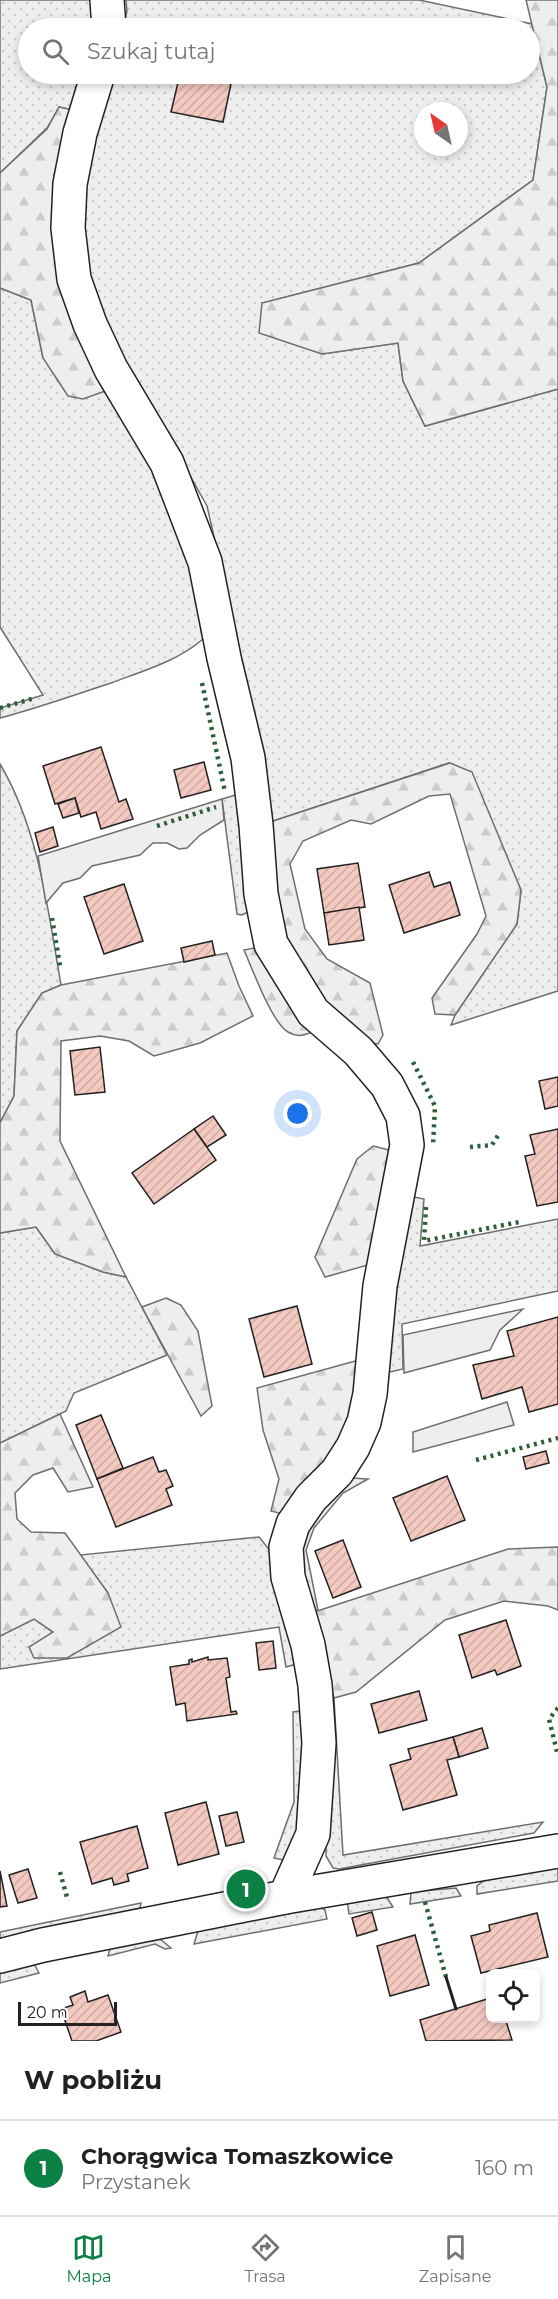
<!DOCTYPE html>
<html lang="pl">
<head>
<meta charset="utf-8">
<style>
  body { margin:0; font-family:Montserrat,sans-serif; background:#f6f6f6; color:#202124 }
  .controls { position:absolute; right:18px; bottom:18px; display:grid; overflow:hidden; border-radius:9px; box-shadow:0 3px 9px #0003 }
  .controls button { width:54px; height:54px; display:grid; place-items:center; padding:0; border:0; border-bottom:2px solid #e0e0e0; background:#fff; color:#202124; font:30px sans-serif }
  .compass { position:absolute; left:414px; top:102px; width:54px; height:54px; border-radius:50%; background:#fff; box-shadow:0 3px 9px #0003; rotate:326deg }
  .scale { position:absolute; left:18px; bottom:15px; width:99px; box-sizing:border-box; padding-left:6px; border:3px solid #222; border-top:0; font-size:16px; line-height:21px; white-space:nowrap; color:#222; -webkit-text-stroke:4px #fff; paint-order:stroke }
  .you { position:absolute; left:298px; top:1114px; width:21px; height:21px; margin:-15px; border:4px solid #fff; border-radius:50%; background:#1a73e8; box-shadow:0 0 0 9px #1a73e833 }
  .badge { display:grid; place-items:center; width:39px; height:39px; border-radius:50%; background:#0b8043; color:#fff; font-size:20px; font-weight:700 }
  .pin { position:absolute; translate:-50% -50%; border:3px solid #fff; box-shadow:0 2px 6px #0006 }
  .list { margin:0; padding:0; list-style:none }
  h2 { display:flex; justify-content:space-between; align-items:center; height:78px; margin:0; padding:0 24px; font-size:26px }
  h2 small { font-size:20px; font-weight:400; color:#757577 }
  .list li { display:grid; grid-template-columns:39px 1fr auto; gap:18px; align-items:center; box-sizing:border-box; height:96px; padding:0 24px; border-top:2px solid #e0e0e0 }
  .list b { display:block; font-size:22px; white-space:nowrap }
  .list p { margin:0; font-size:20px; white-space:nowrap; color:#757577 }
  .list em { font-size:20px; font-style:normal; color:#757577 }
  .icon { flex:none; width:33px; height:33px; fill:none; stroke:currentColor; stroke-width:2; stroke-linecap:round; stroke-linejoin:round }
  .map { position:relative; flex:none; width:558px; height:2041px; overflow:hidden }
  .search { position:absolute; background:#fff; box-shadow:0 3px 9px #0003; left:18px; right:18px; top:18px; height:66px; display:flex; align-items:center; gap:15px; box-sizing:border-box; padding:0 21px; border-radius:33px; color:#757577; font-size:22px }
  .sheet { height:174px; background:#fff }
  nav { display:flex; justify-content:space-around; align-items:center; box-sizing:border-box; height:84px; border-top:2px solid #e0e0e0; background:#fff; font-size:16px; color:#757577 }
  nav a { display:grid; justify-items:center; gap:3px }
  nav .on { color:#0b8043 }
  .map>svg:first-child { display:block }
</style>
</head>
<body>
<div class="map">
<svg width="558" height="2041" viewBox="0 0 558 2041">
  <defs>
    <pattern id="grass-dots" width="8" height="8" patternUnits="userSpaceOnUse" patternTransform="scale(1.5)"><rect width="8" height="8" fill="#eee"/><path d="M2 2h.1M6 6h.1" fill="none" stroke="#ccc" stroke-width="1.8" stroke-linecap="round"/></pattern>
    <pattern id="forest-firs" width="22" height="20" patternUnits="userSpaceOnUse" patternTransform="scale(1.5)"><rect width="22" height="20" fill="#eee"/><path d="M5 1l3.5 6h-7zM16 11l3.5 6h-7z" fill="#ccc"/></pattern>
    <pattern id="building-hatch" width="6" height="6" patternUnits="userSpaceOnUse" patternTransform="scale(1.5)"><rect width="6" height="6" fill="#f3c9c0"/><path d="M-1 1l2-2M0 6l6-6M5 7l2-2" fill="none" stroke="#d0aca5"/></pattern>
  </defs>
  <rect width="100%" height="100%" fill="#fff"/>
  <g fill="url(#grass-dots)" stroke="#6f6f6f" stroke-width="1.5" fill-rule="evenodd">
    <polygon points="0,0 97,0 97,28 28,28 28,74 87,74 77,111 59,107 47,128 0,173"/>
    <path d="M126,0H419L532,24L547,87L533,180L419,263L262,303L322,354L398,343L403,381L425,426L558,389V991L451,1025L455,1015L517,924L521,890L499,840L449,763L264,824L240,651L207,506L174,447L125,368L92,300L80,239L83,194L110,74H530V28H122L127,12ZM423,111H459V147H423Z"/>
    <path d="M0,288L31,300L43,358L108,390L180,516L203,639C178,661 143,671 111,683C74,695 38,708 0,718V708L43,695L0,627Z"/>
    <path d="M0,764C39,830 48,910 61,985L42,993L17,1031L14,1096L0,1123Z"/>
    <polygon points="239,794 250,911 242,915 237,914 222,799"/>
    <polygon points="414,1197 424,1199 420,1246 558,1219 558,1291 402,1324 403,1369 390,1372 384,1367 390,1294"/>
    <polygon points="36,1227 55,1254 103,1272 126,1277 167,1355 74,1393 66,1411 0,1443 0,1233"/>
    <polygon points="352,1478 368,1479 343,1493 314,1528 306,1550 318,1610 311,1613 334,1698 343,1855 543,1822 534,1833 339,1869 333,1868 326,1856 327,1766 298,1552 306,1526"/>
    <polygon points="259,1537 272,1553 299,1659 293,1665 286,1667 279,1627 0,1669 0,1636 34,1619 54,1633 34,1658 108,1593 80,1555"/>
    <polygon points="308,1710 303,1820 288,1861 274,1858 294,1802 293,1712"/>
    <polygon points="558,1865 558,1881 477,1894 477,1886 492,1875"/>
    <polygon points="456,1888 461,1896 410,1904 411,1892"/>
    <polygon points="384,1893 393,1907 349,1914 347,1900"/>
    <polygon points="141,1903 140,1908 0,1940 0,1932"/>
    <polygon points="316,1905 325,1910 327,1919 194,1944 198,1931"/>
    <polygon points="155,1935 171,1948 165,1949 155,1944 108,1956 111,1944"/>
    <polygon points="33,1962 39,1973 0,1983 0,1971"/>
  </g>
  <g fill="url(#forest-firs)" stroke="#6f6f6f" stroke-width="1.5">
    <polygon points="526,0 558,0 558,389 425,426 403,381 398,343 322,354 259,333 262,303 419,263 533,180 547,87"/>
    <polygon points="59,107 77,111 56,188 108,390 83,399 68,396 43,358 31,300 0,288 0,173 47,129"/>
    <polygon points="450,763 472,772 521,890 517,924 455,1015 435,1014 432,998 477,934 486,916 450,794 429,796 371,824 351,820 303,841 290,864 305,929 327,959 370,983 383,1035 378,1044 363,1042 303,979 284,944 264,824"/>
    <path d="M254,948L283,994L315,1031C305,1035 298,1038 288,1032C272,1023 252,968 244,950Z"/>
    <polygon points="227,953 239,986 253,1016 200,1043 154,1056 129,1041 100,1036 61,1041 60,1141 126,1277 103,1272 55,1254 36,1227 0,1233 0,1123 14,1096 17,1031 42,993 61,985"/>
    <polygon points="373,1146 389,1150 368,1265 325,1277 315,1257 357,1159"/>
    <polygon points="166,1298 181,1305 198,1331 212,1406 201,1416 142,1307"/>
    <polygon points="359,1360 357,1386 347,1430 287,1515 271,1511 279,1479 263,1430 257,1388"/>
    <polygon points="60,1414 93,1487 68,1492 53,1468 33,1475 15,1493 17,1519 31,1532 65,1533 108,1593 121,1627 67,1658 34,1658 29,1647 53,1632 34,1619 0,1636 0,1443"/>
    <polygon points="558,1547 558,1610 548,1606 504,1601 445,1620 356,1692 334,1698 311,1613 508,1549"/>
  </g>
  <g fill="#eee" stroke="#6f6f6f" stroke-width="1.5">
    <polygon points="222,799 224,820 200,835 187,848 179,849 167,843 153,843 140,855 92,866 80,878 63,883 46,903 38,856"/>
    <polygon points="523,1309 500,1330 490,1350 404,1373 403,1335"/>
    <polygon points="507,1402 514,1425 413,1452 413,1432"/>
  </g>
  <g fill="url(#building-hatch)" stroke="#222" stroke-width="1.5">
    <polygon points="180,74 233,74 223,122 171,112"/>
    <polygon points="101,747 119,802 126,799 133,819 101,829 96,812 81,817 75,798 55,804 43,766"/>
    <polygon points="204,762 211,790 181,798 174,770"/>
    <polygon points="75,798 79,813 63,818 58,804"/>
    <polygon points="53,827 58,846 40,852 35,833"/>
    <polygon points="358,863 365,907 324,913 317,869"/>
    <polygon points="429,872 434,887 450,882 460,915 404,933 389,885"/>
    <polygon points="124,884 143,941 104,954 84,897"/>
    <polygon points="359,907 364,940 329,945 324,913"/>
    <polygon points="212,941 215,955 184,962 181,948"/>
    <polygon points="100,1047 105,1092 75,1095 70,1051"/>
    <polygon points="558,1077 558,1106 545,1109 539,1081"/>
    <polygon points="213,1116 226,1135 207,1147 194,1129"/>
    <polygon points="194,1129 216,1160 154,1204 132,1173"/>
    <polygon points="558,1129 558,1202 537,1206 525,1156 535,1154 530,1135"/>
    <polygon points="297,1306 312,1364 264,1377 249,1319"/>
    <polygon points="558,1317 558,1404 529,1412 522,1387 482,1399 473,1365 514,1356 507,1331"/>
    <polygon points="101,1415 123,1468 97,1479 76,1425"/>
    <polygon points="546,1451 549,1463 526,1469 523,1457"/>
    <polygon points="153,1457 159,1472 166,1470 173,1486 166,1489 172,1505 116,1527 97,1479"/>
    <polygon points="447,1476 465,1520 411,1541 393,1498"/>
    <polygon points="343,1540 361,1587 333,1598 315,1551"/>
    <polygon points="506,1620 521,1666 497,1675 495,1670 472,1678 459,1635"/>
    <polygon points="273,1641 276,1668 259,1670 256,1643"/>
    <polygon points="208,1657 208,1660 227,1658 230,1677 226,1678 231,1712 236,1711 237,1714 187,1721 185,1703 176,1705 170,1667 189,1664 189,1660 192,1659 192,1662"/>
    <polygon points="419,1691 427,1720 379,1733 371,1704"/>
    <polygon points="482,1728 488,1748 459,1757 453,1737"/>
    <polygon points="453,1737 459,1757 447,1760 457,1795 403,1810 390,1765 411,1759 408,1749"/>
    <polygon points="206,1802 219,1854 178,1865 165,1813"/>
    <polygon points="237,1812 244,1842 226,1846 219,1816"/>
    <polygon points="137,1826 148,1868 127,1874 129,1881 114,1885 112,1878 92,1884 80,1842"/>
    <polygon points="28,1869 37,1898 18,1903 9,1875"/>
    <polygon points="0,1871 7,1906 0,1907"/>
    <polygon points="372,1912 377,1930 357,1936 352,1918"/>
    <polygon points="537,1913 548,1957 481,1973 471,1936 490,1931 489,1925"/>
    <polygon points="415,1935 429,1985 390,1996 377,1946"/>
    <polygon points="85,1991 88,2002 108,1995 121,2032 96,2041 72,2041 61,2009 73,2005 70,1997"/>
    <polygon points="490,1998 490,2018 505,2018 512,2040 426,2041 420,2020"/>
  </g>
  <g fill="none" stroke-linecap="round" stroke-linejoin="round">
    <defs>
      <g id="minor">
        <polyline points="107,0 109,28"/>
        <polyline points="98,74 80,133 70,184 68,228 74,279 90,324 111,369 167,463 205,562 224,658 248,758 256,825 261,894 271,944 313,1012 358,1051 387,1085 403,1116 407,1145 380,1286 370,1394 364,1422 353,1447 337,1472 311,1498 293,1524 286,1547 288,1577 308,1645 315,1685 319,1743 313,1834 285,1897"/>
        <polyline points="0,1956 43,1945 285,1897 558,1851"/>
      </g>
    </defs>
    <use href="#minor" stroke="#222" stroke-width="36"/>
    <use href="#minor" stroke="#fff" stroke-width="33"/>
    <g stroke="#2f5e38" stroke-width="4.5" stroke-dasharray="3 4.5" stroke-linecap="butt">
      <polyline points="202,683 225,792"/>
      <polyline points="0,708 35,698"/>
      <polyline points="157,826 216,807"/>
      <polyline points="52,918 60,966"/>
      <polyline points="413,1062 435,1106 433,1146"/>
      <polyline points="470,1147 492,1145 499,1134"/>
      <polyline points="426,1207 424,1241 519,1222"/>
      <polyline points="476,1460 558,1438"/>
      <polyline points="558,1708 549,1719 558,1756"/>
      <polyline points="60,1872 68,1901"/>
      <polyline points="425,1902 446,1977"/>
    </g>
    <polyline stroke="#222" stroke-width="3" points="446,1977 456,2009"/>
  </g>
</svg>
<div class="controls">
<button><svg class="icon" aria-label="locate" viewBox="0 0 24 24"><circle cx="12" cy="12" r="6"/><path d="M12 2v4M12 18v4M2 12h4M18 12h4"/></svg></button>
</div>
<svg class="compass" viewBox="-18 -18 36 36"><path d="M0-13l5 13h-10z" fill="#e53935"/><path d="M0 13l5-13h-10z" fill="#757577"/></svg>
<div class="scale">20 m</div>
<div class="you"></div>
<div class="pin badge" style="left:246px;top:1889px">1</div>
<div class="search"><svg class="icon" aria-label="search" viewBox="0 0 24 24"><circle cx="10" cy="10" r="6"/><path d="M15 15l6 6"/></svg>Szukaj tutaj</div>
</div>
<section class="sheet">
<h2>W pobliżu<small></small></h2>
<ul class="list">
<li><span class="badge">1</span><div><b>Chorągwica Tomaszkowice</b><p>Przystanek</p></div><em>160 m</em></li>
</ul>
</section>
<nav>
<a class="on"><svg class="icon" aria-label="map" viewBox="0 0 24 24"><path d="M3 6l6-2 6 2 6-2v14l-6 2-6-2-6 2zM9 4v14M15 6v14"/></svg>Mapa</a>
<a><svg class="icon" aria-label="directions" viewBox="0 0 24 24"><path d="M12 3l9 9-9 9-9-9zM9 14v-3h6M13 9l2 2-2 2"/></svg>Trasa</a>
<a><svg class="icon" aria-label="saved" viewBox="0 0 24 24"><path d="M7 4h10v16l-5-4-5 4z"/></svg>Zapisane</a>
</nav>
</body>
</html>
